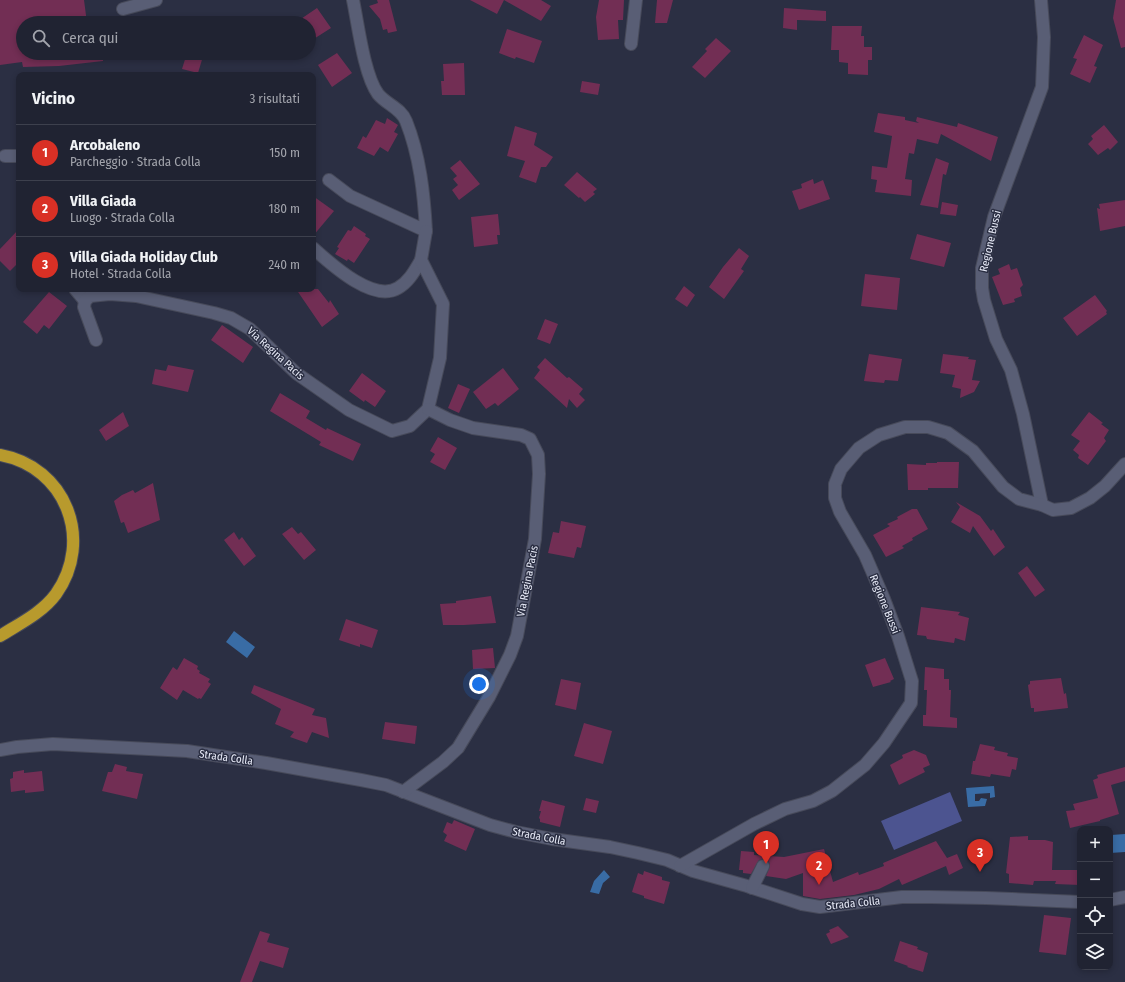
<!DOCTYPE html>
<html lang="it">
<head>
<meta charset="utf-8">
<style>
  body { margin:0; font-family:"Fira Sans Condensed",sans-serif; background:#2d2f3e; color:#f1f3f6 }
  .controls { position:absolute; right:12px; bottom:12px; display:grid; overflow:hidden; border-radius:8px; box-shadow:0 2px 6px #0003 }
  .controls button { width:36px; height:36px; display:grid; place-items:center; padding:0; border:0; border-bottom:1px solid #3d404d; background:#202332; color:#f1f3f6; font:20px sans-serif }
  .you { position:absolute; left:479px; top:684px; width:14px; height:14px; margin:-10px; border:3px solid #fff; border-radius:50%; background:#1a73e8; box-shadow:0 0 0 6px #1a73e833 }
  .badge { display:grid; place-items:center; width:26px; height:26px; border-radius:50%; background:#d93025; color:#fff; font-size:13px; font-weight:700 }
  .pin { position:absolute; translate:-50% -33px; filter:drop-shadow(0 1px 2px #0008) }
  .pin::after { content:''; position:absolute; top:21px; width:14px; height:12px; background:inherit; clip-path:polygon(0 0,100% 0,50% 100%) }
  .list { margin:0; padding:0; list-style:none }
  h2 { display:flex; justify-content:space-between; align-items:center; height:52px; margin:0; padding:0 16px; font-size:17px }
  h2 small { font-size:13px; font-weight:400; color:#a2a4ac }
  .list li { display:grid; grid-template-columns:26px 1fr auto; gap:12px; align-items:center; box-sizing:border-box; height:56px; padding:0 16px; border-top:1px solid #3d404d }
  .list b { display:block; font-size:15px; white-space:nowrap }
  .list p { margin:0; font-size:13px; white-space:nowrap; color:#a2a4ac }
  .list em { font-size:13px; font-style:normal; color:#a2a4ac }
  .icon { flex:none; width:22px; height:22px; fill:none; stroke:currentColor; stroke-width:2; stroke-linecap:round; stroke-linejoin:round }
  .map { position:relative; flex:none; width:1125px; height:982px; overflow:hidden }
  .search { position:absolute; background:#202332; box-shadow:0 2px 6px #0003; left:16px; top:16px; width:300px; height:44px; display:flex; align-items:center; gap:10px; box-sizing:border-box; padding:0 14px; border-radius:22px; color:#a2a4ac; font-size:15px }
  .panel { position:absolute; background:#202332; box-shadow:0 2px 6px #0003; left:16px; top:72px; width:300px; height:220px; border-radius:8px }
  .map>svg:first-child { display:block }
</style>
</head>
<body>
<div class="map">
<svg width="1125" height="982" viewBox="0 0 1125 982">
  <rect width="100%" height="100%" fill="#2b2f43"/>
  <polygon fill="#4c5490" points="950,792 962,821 894,850 881,821"/>
  <g fill="#396ca5">
    <polygon points="234,631 255,647 247,658 226,642"/>
    <polygon points="994,786 995,797 990,798 990,793 975,794 975,801 979,801 981,798 987,799 985,806 968,807 966,788"/>
    <polygon points="1125,834 1125,852 1110,853 1110,838 1112,838 1111,835"/>
    <polygon points="604,870 610,877 603,883 599,894 590,892 594,881"/>
  </g>
  <g fill="#722e54">
    <polygon points="0,0 84,0 87,23 23,23 23,53 103,53 103,61 59,66 23,67 22,62 0,65"/>
    <polygon points="377,0 389,0 397,31 388,33 387,29 383,30 380,19 369,6 378,3"/>
    <polygon points="470,0 541,0 551,6 541,21 504,0 497,14"/>
    <polygon points="599,0 624,0 623,20 618,20 619,39 598,40 596,17"/>
    <polygon points="657,0 673,0 667,23 655,23"/>
    <polygon points="1116,0 1125,0 1125,47 1121,48 1113,18"/>
    <polygon points="317,8 331,28 309,42 309,23 295,23"/>
    <polygon points="784,8 826,11 826,21 797,20 797,30 783,28"/>
    <polygon points="832,26 862,26 861,36 864,36 864,47 872,47 872,60 868,60 868,75 848,74 848,63 839,62 839,50 831,50"/>
    <polygon points="507,29 542,41 534,63 516,57 515,59 499,53"/>
    <polygon points="1084,35 1103,45 1094,66 1097,67 1090,83 1070,74 1077,59 1073,58"/>
    <polygon points="716,38 731,51 705,78 692,67 707,51 705,49"/>
    <polygon points="187,53 204,53 198,73 182,69"/>
    <polygon points="337,53 352,73 332,87 318,65"/>
    <polygon points="464,63 465,95 442,95 441,81 444,81 443,64"/>
    <polygon points="582,81 600,84 598,95 580,92"/>
    <polygon points="878,113 905,117 905,120 919,123 916,121 917,117 957,127 958,123 998,137 991,161 941,134 938,144 917,139 914,154 909,153 905,179 912,180 911,196 875,192 877,180 871,179 872,166 887,168 892,136 874,132"/>
    <polygon points="387,118 398,125 394,132 398,134 388,152 380,147 374,156 357,148 363,136 366,138 376,120 385,124"/>
    <polygon points="1104,125 1118,142 1110,150 1108,148 1098,155 1088,144 1093,139 1091,136"/>
    <polygon points="515,126 537,133 534,145 553,157 546,167 541,167 536,183 519,177 525,161 507,156"/>
    <polygon points="936,158 949,163 946,175 943,174 938,208 920,205"/>
    <polygon points="460,160 480,184 459,200 452,190 458,185 453,179 457,176 450,168"/>
    <polygon points="577,172 597,189 593,192 595,194 585,202 580,197 579,198 564,185"/>
    <polygon points="813,179 814,184 823,180 830,199 799,210 792,191 802,188 801,184"/>
    <polygon points="313,196 334,211 313,236"/>
    <polygon points="1125,200 1125,226 1100,231 1097,208 1100,209 1099,204"/>
    <polygon points="942,202 958,205 956,216 940,214"/>
    <polygon points="498,214 500,235 497,235 498,244 474,247 471,217"/>
    <polygon points="354,226 366,234 365,236 370,239 354,263 348,259 347,261 335,254 339,248 337,247 348,230 351,231"/>
    <polygon points="19,229 19,262 10,271 0,261 0,249"/>
    <polygon points="917,234 951,243 944,267 910,259"/>
    <polygon points="739,248 749,256 741,269 744,271 724,299 709,287 723,267"/>
    <polygon points="1009,264 1011,270 1017,268 1023,285 1020,288 1022,296 1014,299 1015,302 1003,305 992,277 1000,274 998,269"/>
    <polygon points="865,274 900,278 897,310 861,306"/>
    <polygon points="684,286 695,295 687,307 675,299"/>
    <polygon points="296,289 318,289 329,303 330,300 339,314 322,327"/>
    <polygon points="49,292 67,306 49,329 44,325 37,334 23,322"/>
    <polygon points="1095,295 1107,311 1106,312 1107,314 1077,336 1063,318"/>
    <polygon points="545,319 558,324 550,344 537,339"/>
    <polygon points="222,325 253,347 243,363 211,340"/>
    <polygon points="869,354 902,359 898,381 885,380 884,383 864,381"/>
    <polygon points="943,354 969,357 968,359 976,360 972,380 980,381 974,392 960,398 961,389 952,387 955,375 940,373"/>
    <polygon points="545,358 567,378 569,377 583,389 579,394 585,400 577,408 569,399 567,408 534,378 540,370 537,367"/>
    <polygon points="168,365 194,370 188,392 152,384 155,369 166,371"/>
    <polygon points="503,368 519,389 498,406 495,403 486,409 473,392"/>
    <polygon points="362,373 386,391 375,407 365,400 364,402 349,391"/>
    <polygon points="458,384 470,389 459,413 448,408"/>
    <polygon points="280,393 310,411 306,418 326,430 327,428 361,444 353,461 319,445 321,442 270,411"/>
    <polygon points="123,412 129,426 106,441 99,430"/>
    <polygon points="1089,412 1103,423 1101,424 1109,430 1104,438 1106,441 1088,465 1078,458 1079,455 1073,450 1080,441 1071,435"/>
    <polygon points="438,437 457,448 445,470 430,462 435,454 430,451"/>
    <polygon points="937,462 959,462 958,488 928,488 928,490 908,490 907,464 926,465 926,463 937,463"/>
    <polygon points="153,483 160,520 128,533 124,522 121,523 114,501 122,495 133,490 135,493"/>
    <polygon points="956,502 980,516 991,531 993,529 1005,547 994,556 973,526 970,533 951,522 960,507"/>
    <polygon points="912,509 917,509 928,529 912,538 913,540 902,546 904,548 886,557 873,535 890,526 887,524 898,519 897,517"/>
    <polygon points="561,521 586,526 581,548 577,547 574,558 548,553 553,532 559,533"/>
    <polygon points="292,527 298,534 301,532 316,550 304,560 282,534"/>
    <polygon points="234,532 239,540 242,537 256,556 244,566 224,540"/>
    <polygon points="1027,566 1045,590 1035,597 1018,573"/>
    <polygon points="491,596 496,623 464,625 443,625 440,604 456,603 456,601"/>
    <polygon points="921,607 960,612 958,615 969,618 965,641 955,638 954,643 927,639 926,636 917,635"/>
    <polygon points="346,619 378,630 372,648 360,644 360,647 339,640"/>
    <polygon points="493,648 495,668 473,669 472,650"/>
    <polygon points="184,658 198,666 197,669 200,671 199,673 210,679 208,682 211,684 201,699 199,698 198,699 183,690 177,700 160,688 173,667 177,670"/>
    <polygon points="885,658 894,679 890,681 891,682 873,687 865,665"/>
    <polygon points="925,667 944,669 944,679 949,679 949,690 951,690 950,717 957,718 957,728 923,726 923,715 926,715 927,690 924,690"/>
    <polygon points="1061,678 1064,694 1066,693 1068,708 1034,712 1034,708 1031,708 1028,685 1030,684 1030,681"/>
    <polygon points="561,679 581,683 576,710 555,705"/>
    <polygon points="254,685 315,709 312,715 326,718 329,738 312,732 307,743 290,737 294,732 275,724 281,709 251,693"/>
    <polygon points="385,722 417,726 415,744 382,739"/>
    <polygon points="584,723 612,731 603,764 574,756"/>
    <polygon points="980,744 995,747 994,750 1008,753 1007,756 1018,758 1016,770 1012,769 1010,777 991,774 990,777 971,774 973,761 975,761"/>
    <polygon points="914,750 926,755 930,765 923,768 925,772 899,785 890,765 903,758 902,755"/>
    <polygon points="115,764 127,767 126,771 143,774 137,799 102,791 108,772 112,772"/>
    <polygon points="1125,767 1125,781 1111,785 1119,814 1100,820 1100,821 1070,828 1066,811 1075,810 1073,804 1098,798 1093,780 1098,778 1097,775"/>
    <polygon points="24,770 24,773 42,771 44,791 25,793 25,790 11,792 10,779 13,778 13,772"/>
    <polygon points="586,798 599,801 596,813 583,810"/>
    <polygon points="542,800 565,806 560,827 540,822 540,819 539,818 541,811 539,811"/>
    <polygon points="454,820 475,829 466,851 444,841 447,835 443,832 447,822 452,824"/>
    <polygon points="1028,836 1028,840 1045,840 1053,842 1052,870 1080,870 1080,885 1055,884 1056,881 1034,881 1033,885 1009,883 1009,874 1006,873 1010,837"/>
    <polygon points="936,841 947,858 957,854 963,868 949,875 946,866 902,885 899,879 879,889 854,895 820,899 803,896 803,873 786,879 766,876 770,866 769,862 766,859 759,860 751,874 743,873 743,870 739,870 741,851 754,852 754,855 784,857 824,849 833,882 858,872 859,875 884,866 883,863"/>
    <polygon points="644,871 662,877 662,880 670,882 664,904 644,898 644,896 632,892 638,873 643,875"/>
    <polygon points="1044,915 1071,918 1066,955 1039,952"/>
    <polygon points="838,926 849,937 831,944 826,934 830,932 829,930"/>
    <polygon points="260,931 270,934 267,942 289,948 283,968 260,961 252,982 240,982"/>
    <polygon points="900,941 918,947 917,949 928,953 923,972 907,967 908,966 894,961"/>
  </g>
  <g fill="none" stroke-linecap="round" stroke-linejoin="round">
    <defs>
      <g id="minor">
        <polyline points="1041,0 1044,37 1042,87 994,217 982,268 982,288 984,300 996,339 1011,370 1023,414 1042,505"/>
        <polyline points="123,9 156,0"/>
        <polyline points="631,44 636,0"/>
        <polyline points="5,156 19,156"/>
        <path d="M329,180L350,196L426,231C424,194 420,156 406,121C401,108 387,105 378,94C364,75 358,24 353,0"/>
        <path d="M313,248C331,264 373,303 398,288C409,282 415,270 421,260"/>
        <polyline points="75,289 85,301"/>
        <polyline points="96,340 84,307 85,301 90,296 110,294 136,296 214,313 231,318 250,329 296,373 349,410 392,431 410,426 428,409 440,358 443,304 421,260 426,231"/>
        <polyline points="0,750 17,747 53,744 187,751 266,763 361,780 386,785 490,825 516,832 552,839 610,847 638,853 667,860 693,871 747,886 802,904 820,907 902,897 930,897 986,898 1080,902"/>
        <polyline points="403,792 443,762 458,748 489,697 510,655 517,636 535,539 539,474 538,455 530,439 521,435 473,428 450,420 428,409"/>
        <polyline points="680,866 754,824 785,809 813,801 832,791 865,765 884,743 911,703 912,681 898,636 884,599 865,555 840,512 835,498 835,484 841,469 859,448 879,435 905,427 928,427 948,433 973,451 1003,487 1019,499 1042,505 1053,510 1071,508 1090,498 1105,486 1125,464"/>
        <polyline points="752,888 763,866"/>
        <polyline points="1110,900 1125,897"/>
      </g>
      <path id="highway" d="M0,455C66,467 94,540 56,594C42,613 19,624 0,636"/>
    </defs>
    <use href="#minor" stroke="#474a5a" stroke-width="14"/>
    <use href="#highway" stroke="#474a5a" stroke-width="14"/>
    <use href="#minor" stroke="#595e75" stroke-width="12"/>
    <use href="#highway" stroke="#b89a2d" stroke-width="12"/>
  </g>
  <g text-anchor="middle" stroke-width="3" stroke-linejoin="round" paint-order="stroke">
    <g font-size="11" fill="#e7eaf7" stroke="#2b2f43">
      <text transform="translate(990 241) rotate(-77)" y="4">Regione Bussi</text>
      <text transform="translate(276 353) rotate(42)" y="4">Via Regina Pacis</text>
      <text transform="translate(527 581) rotate(-79)" y="4">Via Regina Pacis</text>
      <text transform="translate(885 604) rotate(68)" y="4">Regione Bussi</text>
      <text transform="translate(226 757) rotate(8)" y="4">Strada Colla</text>
      <text transform="translate(539 836) rotate(11)" y="4">Strada Colla</text>
      <text transform="translate(853 903) rotate(-6)" y="4">Strada Colla</text>
    </g>
  </g>
</svg>
<div class="controls">
<button>+</button>
<button>−</button>
<button><svg class="icon" aria-label="locate" viewBox="0 0 24 24"><circle cx="12" cy="12" r="6"/><path d="M12 2v4M12 18v4M2 12h4M18 12h4"/></svg></button>
<button><svg class="icon" aria-label="layers" viewBox="0 0 24 24"><path d="M12 4l9 5-9 5-9-5zM3 14l9 5 9-5"/></svg></button>
</div>
<div class="you"></div>
<div class="pin badge" style="left:766px;top:864px">1</div>
<div class="pin badge" style="left:819px;top:885px">2</div>
<div class="pin badge" style="left:980px;top:872px">3</div>
<div class="search"><svg class="icon" aria-label="search" viewBox="0 0 24 24"><circle cx="10" cy="10" r="6"/><path d="M15 15l6 6"/></svg>Cerca qui</div>
<section class="panel">
<h2>Vicino<small>3 risultati</small></h2>
<ul class="list">
<li><span class="badge">1</span><div><b>Arcobaleno</b><p>Parcheggio · Strada Colla</p></div><em>150 m</em></li>
<li><span class="badge">2</span><div><b>Villa Giada</b><p>Luogo · Strada Colla</p></div><em>180 m</em></li>
<li><span class="badge">3</span><div><b>Villa Giada Holiday Club</b><p>Hotel · Strada Colla</p></div><em>240 m</em></li>
</ul>
</section>
</div>
</body>
</html>
